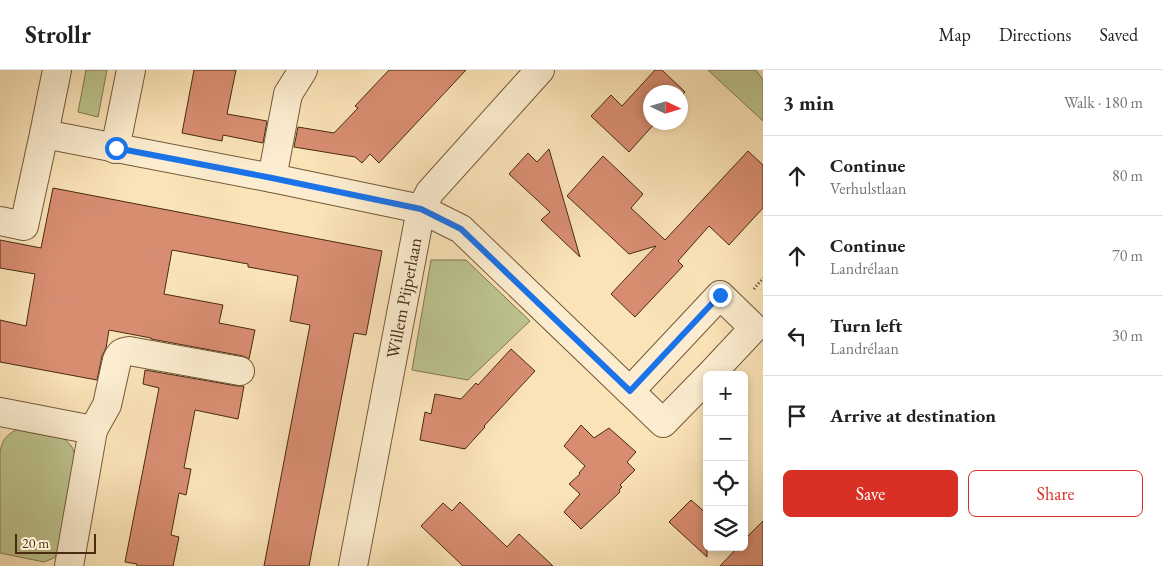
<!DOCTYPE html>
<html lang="en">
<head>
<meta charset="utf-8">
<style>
  body { margin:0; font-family:"EB Garamond",serif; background:#f2f2f2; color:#222 }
  .controls { position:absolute; right:15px; bottom:15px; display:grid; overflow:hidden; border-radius:8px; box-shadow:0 2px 8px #0003 }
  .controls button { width:45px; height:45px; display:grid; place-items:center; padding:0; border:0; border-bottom:1px solid #e0e0e0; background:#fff; color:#222; font:25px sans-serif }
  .compass { position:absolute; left:643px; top:15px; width:45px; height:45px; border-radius:50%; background:#fff; box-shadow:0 2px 8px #0003; rotate:94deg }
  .scale { position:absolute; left:15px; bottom:12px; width:81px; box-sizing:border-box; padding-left:5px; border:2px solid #472c0f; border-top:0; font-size:14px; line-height:18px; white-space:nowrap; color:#472c0f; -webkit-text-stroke:4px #fcedd0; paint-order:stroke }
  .stop { position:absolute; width:15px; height:15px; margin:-11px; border:4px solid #1a73e8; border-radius:50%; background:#fff }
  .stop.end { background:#1a73e8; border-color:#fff; box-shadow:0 1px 5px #0008 }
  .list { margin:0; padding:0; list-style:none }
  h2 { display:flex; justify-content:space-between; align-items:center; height:65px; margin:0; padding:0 20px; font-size:21px }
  h2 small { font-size:16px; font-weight:400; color:#767676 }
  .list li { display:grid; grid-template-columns:32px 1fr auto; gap:15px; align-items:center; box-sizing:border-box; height:80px; padding:0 20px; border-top:1px solid #e0e0e0 }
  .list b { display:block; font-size:19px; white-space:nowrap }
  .list p { margin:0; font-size:16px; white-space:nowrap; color:#767676 }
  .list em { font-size:16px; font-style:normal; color:#767676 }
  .actions { display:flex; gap:10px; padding:15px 20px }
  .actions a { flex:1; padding:11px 0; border:1px solid #d93025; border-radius:8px; text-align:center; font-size:18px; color:#d93025 }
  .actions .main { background:#d93025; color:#fff }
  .icon { flex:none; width:28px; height:28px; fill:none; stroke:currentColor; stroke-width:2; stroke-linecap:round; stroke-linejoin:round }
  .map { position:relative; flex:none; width:763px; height:496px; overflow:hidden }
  header { display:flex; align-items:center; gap:30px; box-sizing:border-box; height:70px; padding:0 25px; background:#fff; border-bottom:1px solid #e0e0e0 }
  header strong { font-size:24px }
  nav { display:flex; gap:28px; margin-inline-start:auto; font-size:18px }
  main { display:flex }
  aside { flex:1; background:#fff }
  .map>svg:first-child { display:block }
</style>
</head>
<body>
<header>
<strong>Strollr</strong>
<nav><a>Map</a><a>Directions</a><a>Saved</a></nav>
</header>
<main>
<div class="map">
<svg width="763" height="496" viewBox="0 0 763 496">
  <rect width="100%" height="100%" fill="#fae3b7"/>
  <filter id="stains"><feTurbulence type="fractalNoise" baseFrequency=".004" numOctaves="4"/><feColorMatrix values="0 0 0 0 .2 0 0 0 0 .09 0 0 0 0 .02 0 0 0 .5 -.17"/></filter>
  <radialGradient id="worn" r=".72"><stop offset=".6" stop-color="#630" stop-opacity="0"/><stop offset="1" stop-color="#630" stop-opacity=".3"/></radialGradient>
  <g fill="#bdc48f" stroke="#82784f">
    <polygon points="86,0 107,0 98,47 78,42"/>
    <polygon points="708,0 756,0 763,10 763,51"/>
    <polygon points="431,190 466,190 530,251 468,310 412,300"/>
    <path d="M16,360L65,369L72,377L77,389L59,480L54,488L44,492L0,483V382C2,371 5,366 16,360Z"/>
  </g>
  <g fill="#d88d71" stroke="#472c0f">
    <polygon points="194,0 236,0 227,44 267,51 263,73 223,65 222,71 182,63"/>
    <polygon points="389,0 466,0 379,93 370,84 362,93 355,87 294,77 298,57 334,63 358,38 355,36"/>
    <polygon points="655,0 662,0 685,22 680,27 680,22 650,22 650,52 656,52 629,82 591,46 611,25 622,36"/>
    <polygon points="549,79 563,128 580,187 541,150 550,142 509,104 528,83 537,92"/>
    <polygon points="748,81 763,95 763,138 729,175 709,156 678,191 683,196 635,247 611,224 656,176 629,184 567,126 603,86 643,124 631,138 665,170"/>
    <polygon points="53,118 382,181 366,265 354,263 309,496 264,496 310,255 290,251 298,206 248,197 248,194 172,180 164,224 223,235 219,253 255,260 249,289 243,286 151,269 151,268 109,260 106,278 102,286 97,310 0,292 0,250 26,256 35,204 0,198 0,170 41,178"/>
    <polygon points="511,279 535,301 484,356 485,357 465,379 420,370 425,342 431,344 435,324 461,329 476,313 478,315"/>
    <polygon points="145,300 237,316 244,316 238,349 195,340 184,398 191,399 186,425 179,423 171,465 179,467 173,496 137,496 137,494 125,492 159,318 143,314"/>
    <polygon points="581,355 594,368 609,358 636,382 627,392 635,400 620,415 622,417 619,420 620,422 581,459 564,442 580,424 569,414 580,404 579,403 585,396 564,376"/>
    <polygon points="691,430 707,444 707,487 669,452"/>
    <polygon points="460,432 507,477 519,464 553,496 463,496 421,456 443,433 452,441"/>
    <polygon points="763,451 763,496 720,496 738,477 744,477 744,470"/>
  </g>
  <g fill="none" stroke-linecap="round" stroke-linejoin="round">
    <defs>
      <g id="minor">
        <polyline points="57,0 44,64 272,108 421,139 461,159 663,353 707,308"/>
        <polyline points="115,79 131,0"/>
        <polyline points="272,108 288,24 303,0"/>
        <polyline points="0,151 24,156 44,64"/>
        <polyline points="630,321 720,225 754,258 710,305"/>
        <polyline points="0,342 93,360 69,496"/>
        <path d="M93,360L107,335L117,290C120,283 122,282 129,281L240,301"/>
        <polyline points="353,496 421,139 430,122 540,0"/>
      </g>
    </defs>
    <use href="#minor" stroke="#745a39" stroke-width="30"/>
    <polyline stroke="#472c0f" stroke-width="3" stroke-dasharray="1 2.5" stroke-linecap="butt" points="754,219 763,208"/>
    <use href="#minor" stroke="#fcedd0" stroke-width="28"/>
  </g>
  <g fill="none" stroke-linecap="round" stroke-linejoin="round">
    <polyline stroke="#1a73e8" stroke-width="6" points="116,78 272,108 421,139 461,159 630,321 720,225"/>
  </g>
  <g text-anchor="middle" stroke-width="4" stroke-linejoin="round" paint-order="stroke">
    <g font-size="18" fill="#472c0f" stroke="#fcedd0">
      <text transform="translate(404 228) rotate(-79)" y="6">Willem Pijperlaan</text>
    </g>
  </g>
  <rect width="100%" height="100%" filter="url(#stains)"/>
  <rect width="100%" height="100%" fill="url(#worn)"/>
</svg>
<div class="controls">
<button>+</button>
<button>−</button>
<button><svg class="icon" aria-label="locate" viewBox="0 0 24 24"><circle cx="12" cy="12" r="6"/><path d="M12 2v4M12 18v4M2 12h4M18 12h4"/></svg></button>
<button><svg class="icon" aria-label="layers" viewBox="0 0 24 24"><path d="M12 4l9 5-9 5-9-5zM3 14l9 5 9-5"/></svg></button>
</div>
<svg class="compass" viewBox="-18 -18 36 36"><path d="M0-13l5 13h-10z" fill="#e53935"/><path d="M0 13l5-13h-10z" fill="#767676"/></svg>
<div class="scale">20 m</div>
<div class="stop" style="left:116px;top:78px"></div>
<div class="stop end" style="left:720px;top:225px"></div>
</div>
<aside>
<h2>3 min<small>Walk · 180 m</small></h2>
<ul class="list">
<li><svg class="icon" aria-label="ahead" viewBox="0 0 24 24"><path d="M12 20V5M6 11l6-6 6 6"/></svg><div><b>Continue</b><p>Verhulstlaan</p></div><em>80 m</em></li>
<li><svg class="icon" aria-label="ahead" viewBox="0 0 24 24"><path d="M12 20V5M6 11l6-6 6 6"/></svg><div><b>Continue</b><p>Landrélaan</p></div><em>70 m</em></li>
<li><svg class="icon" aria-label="left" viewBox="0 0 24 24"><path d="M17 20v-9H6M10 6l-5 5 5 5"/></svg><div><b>Turn left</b><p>Landrélaan</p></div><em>30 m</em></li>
<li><svg class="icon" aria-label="arrive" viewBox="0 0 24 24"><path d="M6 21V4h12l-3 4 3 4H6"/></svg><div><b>Arrive at destination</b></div></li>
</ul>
<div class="actions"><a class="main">Save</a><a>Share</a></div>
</aside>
</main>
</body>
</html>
